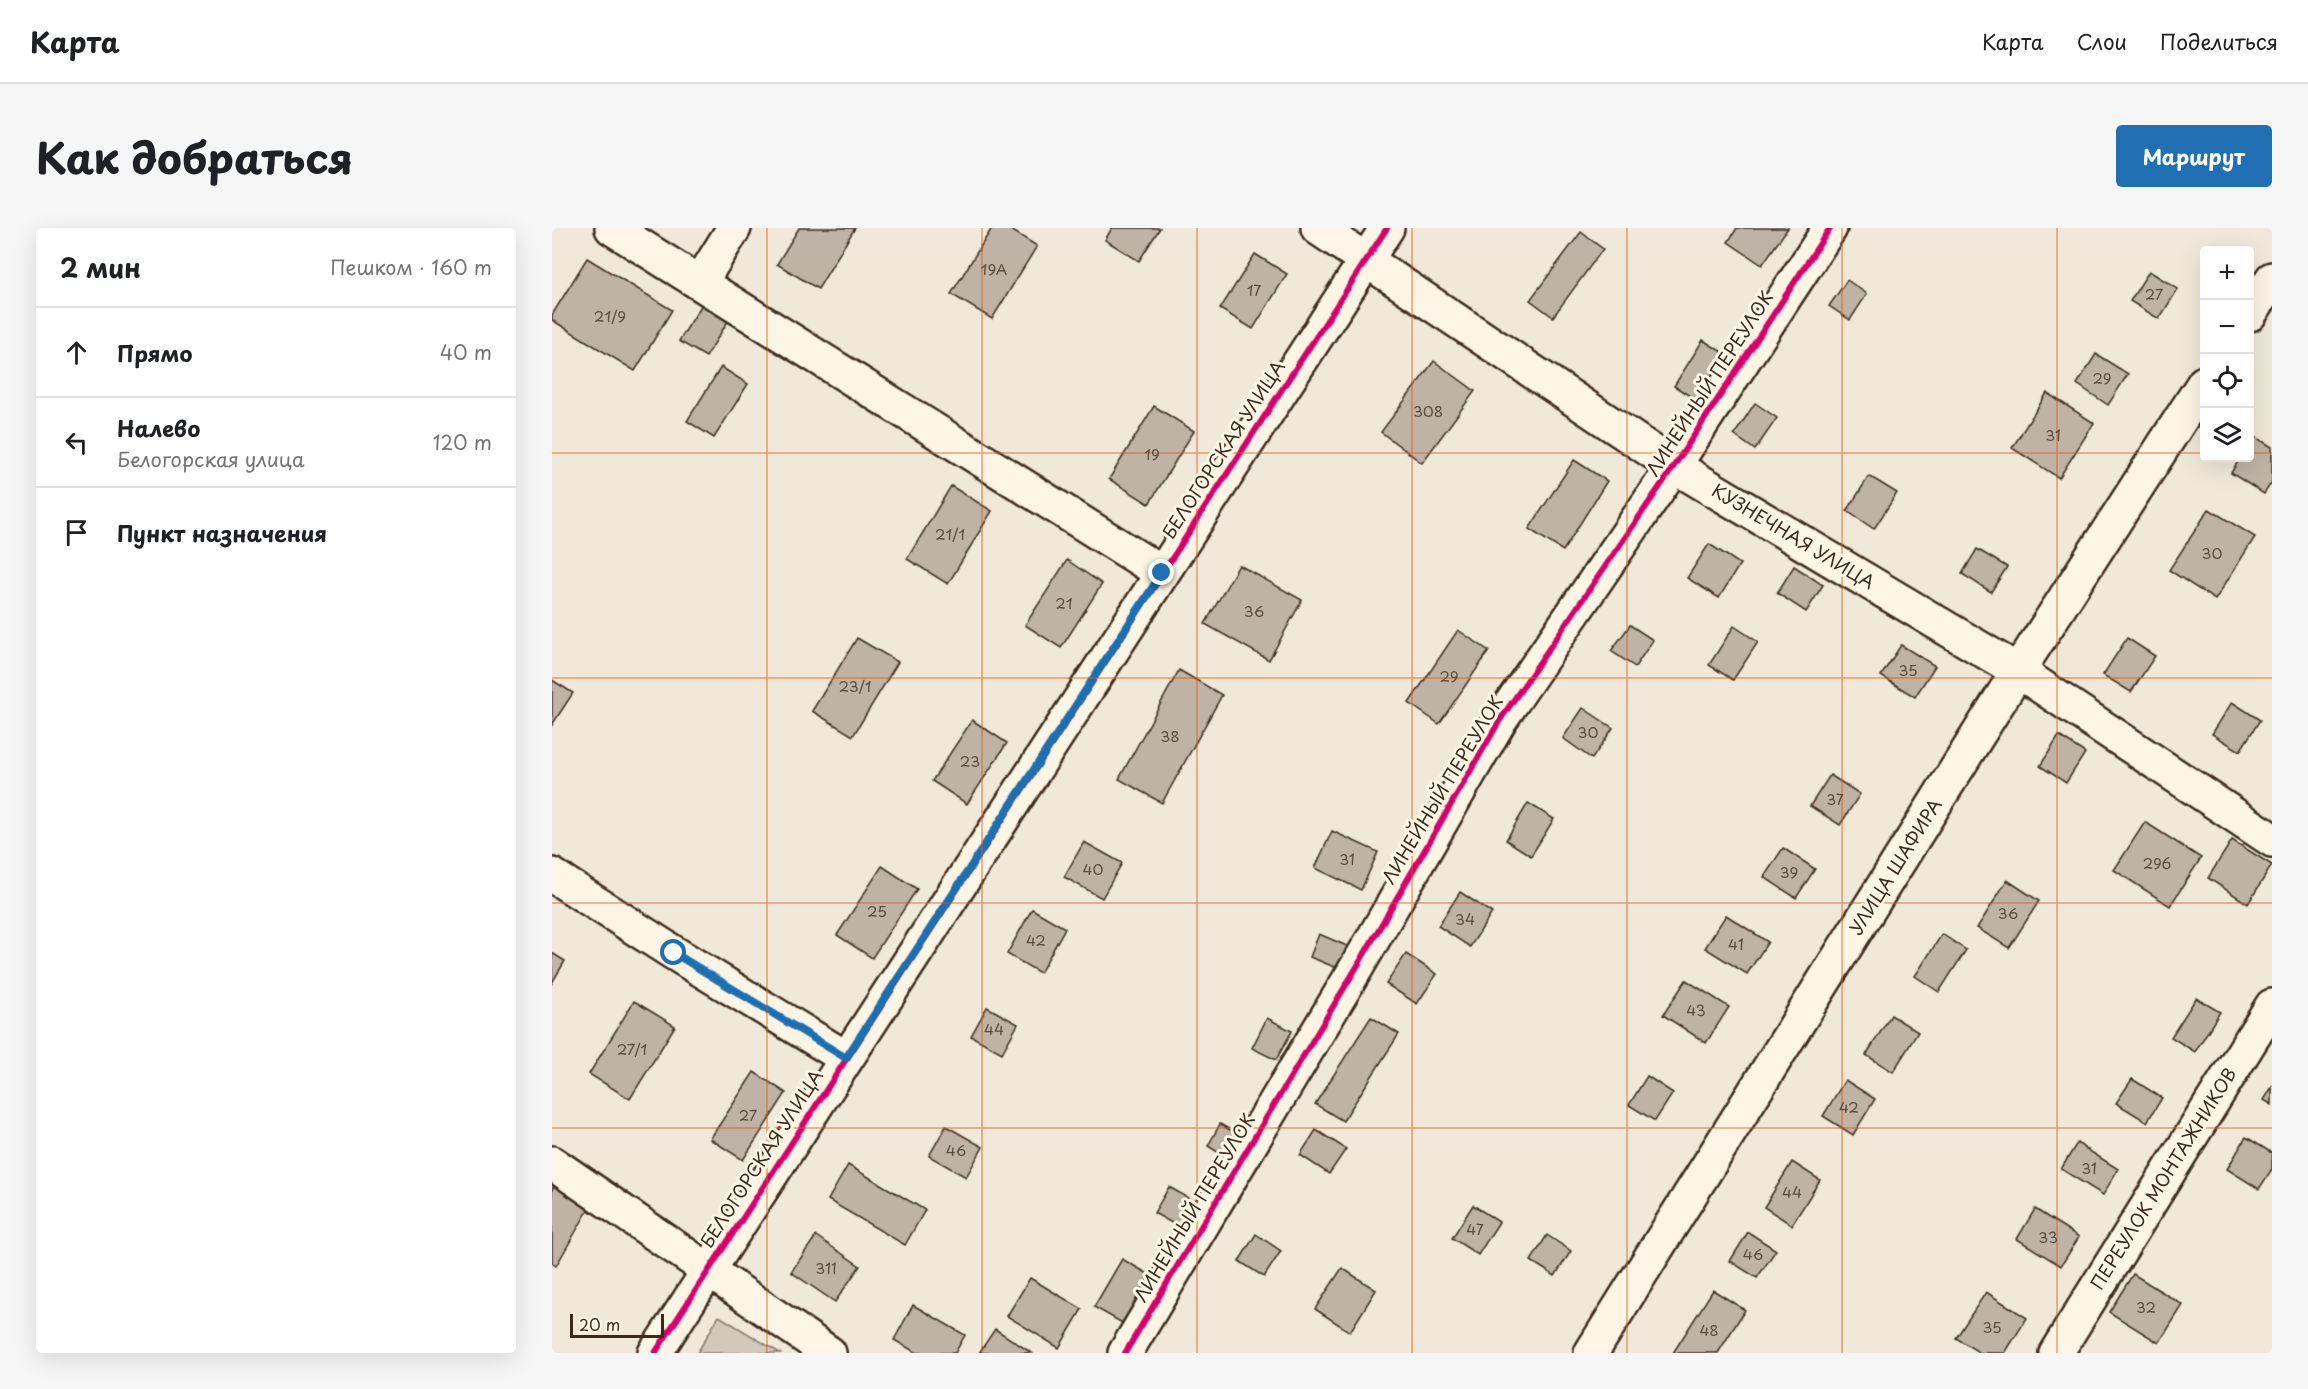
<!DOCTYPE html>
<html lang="ru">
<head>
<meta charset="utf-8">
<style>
  body { margin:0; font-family:"Playpen Sans",sans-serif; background:#f6f6f6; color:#202124 }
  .controls { position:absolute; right:18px; top:18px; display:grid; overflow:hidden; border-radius:6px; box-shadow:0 6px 24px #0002 }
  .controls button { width:54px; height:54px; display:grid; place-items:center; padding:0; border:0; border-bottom:2px solid #e0e0e0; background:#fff; color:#202124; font:30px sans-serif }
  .scale { position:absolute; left:18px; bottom:15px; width:94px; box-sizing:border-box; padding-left:6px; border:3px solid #3b2a1e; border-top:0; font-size:16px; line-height:21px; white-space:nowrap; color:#3b2a1e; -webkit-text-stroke:4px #fcf5e5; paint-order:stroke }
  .stop { position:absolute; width:18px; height:18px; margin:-14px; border:4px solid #1f6fb2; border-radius:50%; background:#fff }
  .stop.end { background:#1f6fb2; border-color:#fff; box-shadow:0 2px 6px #0008 }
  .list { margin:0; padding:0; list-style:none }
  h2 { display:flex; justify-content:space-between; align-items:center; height:78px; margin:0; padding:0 24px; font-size:26px }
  h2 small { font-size:20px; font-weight:400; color:#757577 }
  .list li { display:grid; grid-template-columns:39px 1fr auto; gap:18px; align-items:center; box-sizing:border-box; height:90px; padding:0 24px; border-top:2px solid #e0e0e0 }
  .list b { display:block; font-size:22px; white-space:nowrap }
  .list p { margin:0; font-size:20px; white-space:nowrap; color:#757577 }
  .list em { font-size:20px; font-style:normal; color:#757577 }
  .icon { flex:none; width:33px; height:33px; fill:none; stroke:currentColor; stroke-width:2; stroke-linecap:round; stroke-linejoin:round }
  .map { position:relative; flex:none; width:1720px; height:1125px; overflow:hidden; border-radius:6px }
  header { display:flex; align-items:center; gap:36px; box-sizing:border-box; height:84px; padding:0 30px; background:#fff; border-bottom:2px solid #e0e0e0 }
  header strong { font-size:28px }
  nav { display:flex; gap:33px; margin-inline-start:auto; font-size:21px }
  .intro { display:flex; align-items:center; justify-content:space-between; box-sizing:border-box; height:144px; padding:0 36px }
  h1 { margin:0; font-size:42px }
  .button { padding:15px 27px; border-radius:6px; background:#1f6fb2; color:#fff; font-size:21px; font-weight:700 }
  main { display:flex; gap:36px; padding:0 36px }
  aside { flex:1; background:#fff; border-radius:6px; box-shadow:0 6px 24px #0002 }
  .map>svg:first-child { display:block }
</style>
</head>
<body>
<header>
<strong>Карта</strong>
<nav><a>Карта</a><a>Слои</a><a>Поделиться</a></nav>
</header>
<div class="intro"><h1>Как добраться</h1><a class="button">Маршрут</a></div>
<main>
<aside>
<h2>2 мин<small>Пешком · 160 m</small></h2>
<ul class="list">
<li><svg class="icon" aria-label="ahead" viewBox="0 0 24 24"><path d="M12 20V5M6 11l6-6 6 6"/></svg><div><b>Прямо</b></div><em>40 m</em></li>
<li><svg class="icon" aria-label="left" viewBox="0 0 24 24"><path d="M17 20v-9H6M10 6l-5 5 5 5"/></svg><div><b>Налево</b><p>Белогорская улица</p></div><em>120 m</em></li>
<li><svg class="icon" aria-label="arrive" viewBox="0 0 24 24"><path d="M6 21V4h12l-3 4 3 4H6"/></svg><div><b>Пункт назначения</b></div></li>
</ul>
</aside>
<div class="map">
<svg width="1720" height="1125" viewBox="0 0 1720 1125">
  <rect width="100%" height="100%" fill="#f0e9d9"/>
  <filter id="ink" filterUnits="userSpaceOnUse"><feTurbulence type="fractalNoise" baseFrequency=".0167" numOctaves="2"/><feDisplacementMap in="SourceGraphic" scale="12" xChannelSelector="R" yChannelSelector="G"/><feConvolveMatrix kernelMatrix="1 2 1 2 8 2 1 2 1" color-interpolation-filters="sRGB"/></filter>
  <g filter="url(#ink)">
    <polygon fill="#d2c9ba" stroke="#867a6c" stroke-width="1.5" points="167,1088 228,1125 145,1125"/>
    <g fill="#beb3a4" stroke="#3b2a1e" stroke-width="1.5">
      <polygon points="247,0 303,0 266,61 225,36"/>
      <polygon points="440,0 456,0 485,18 440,91 399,66"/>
      <polygon points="560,0 608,0 587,33 553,12"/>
      <polygon points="1185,0 1236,0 1210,37 1176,14"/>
      <polygon points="1029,4 1051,21 1001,89 978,72"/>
      <polygon points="703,26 735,46 701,101 668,81"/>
      <polygon points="35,30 120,82 83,143 0,92 0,87"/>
      <polygon points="1597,43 1626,61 1607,91 1578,73"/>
      <polygon points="1295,52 1315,66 1298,92 1277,78"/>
      <polygon points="152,73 178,90 154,129 127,113"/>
      <polygon points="1151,112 1178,129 1149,175 1122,158"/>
      <polygon points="1544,126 1576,146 1556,177 1525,156"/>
      <polygon points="882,133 923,163 870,235 829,204"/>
      <polygon points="169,139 196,156 162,210 135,193"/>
      <polygon points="1495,165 1542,195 1507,250 1460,220"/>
      <polygon points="1203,175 1225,190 1203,222 1182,207"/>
      <polygon points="602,178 642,203 597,276 557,251"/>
      <polygon points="1702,208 1720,219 1720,254 1712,266 1679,245 1688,230 1698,230 1698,215"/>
      <polygon points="1022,232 1055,253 1011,323 977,301"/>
      <polygon points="1317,248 1345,265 1322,301 1295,283"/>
      <polygon points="399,258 440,283 396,356 355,331"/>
      <polygon points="1657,281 1703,309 1663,372 1617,342"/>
      <polygon points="1157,316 1188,336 1167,370 1135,350"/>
      <polygon points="1425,321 1455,339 1439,364 1410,346"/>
      <polygon points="515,332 550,356 509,420 473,397"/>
      <polygon points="687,337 750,372 717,432 653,396"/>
      <polygon points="1242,338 1271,357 1254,384 1225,365"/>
      <polygon points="1078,397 1101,412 1083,439 1059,423"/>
      <polygon points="1182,398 1206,414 1181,452 1157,437"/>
      <polygon points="906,402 937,423 887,496 857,475"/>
      <polygon points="305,410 346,434 301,508 260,483"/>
      <polygon points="1575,410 1603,428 1579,464 1551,447"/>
      <polygon points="1349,417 1383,438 1363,469 1329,448"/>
      <polygon points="627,442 670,467 610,575 567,551"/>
      <polygon points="0,452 21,465 0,497"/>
      <polygon points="1680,474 1708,492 1688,523 1660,506"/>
      <polygon points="1031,480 1061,500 1040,531 1011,510"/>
      <polygon points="420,492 455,515 415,576 380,553"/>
      <polygon points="1507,508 1533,525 1514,555 1488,538"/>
      <polygon points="1278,547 1308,566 1288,597 1258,578"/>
      <polygon points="976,575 1002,591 979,628 954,612"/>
      <polygon points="1593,594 1649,630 1618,678 1562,642"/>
      <polygon points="780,603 826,624 809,662 763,640"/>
      <polygon points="1680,612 1720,637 1696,676 1656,650"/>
      <polygon points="532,614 570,635 550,670 512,649"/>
      <polygon points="1231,620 1263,641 1244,670 1212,649"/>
      <polygon points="330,638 365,661 320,730 285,707"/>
      <polygon points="1455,652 1487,673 1457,720 1425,700"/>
      <polygon points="908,664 940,685 918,719 886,698"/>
      <polygon points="480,681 513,700 488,745 455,726"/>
      <polygon points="1174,687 1216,714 1195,746 1153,720"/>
      <polygon points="767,706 795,718 785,740 758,729"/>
      <polygon points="1390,706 1414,722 1387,764 1363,748"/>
      <polygon points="0,725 13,733 0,755"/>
      <polygon points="854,726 885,746 865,776 834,756"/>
      <polygon points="1134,752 1177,779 1154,815 1111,787"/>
      <polygon points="1644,770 1668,784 1643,824 1619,809"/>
      <polygon points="82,773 123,798 78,871 37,846"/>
      <polygon points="435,779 466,796 450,825 419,808"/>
      <polygon points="1339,787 1366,804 1341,844 1314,827"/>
      <polygon points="819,789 847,806 791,893 763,876"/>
      <polygon points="715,790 740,803 724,832 700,820"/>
      <polygon points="202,844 234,865 191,932 158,911"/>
      <polygon points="1095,848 1121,865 1103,893 1077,877"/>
      <polygon points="1580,851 1610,870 1595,894 1564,875"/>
      <polygon points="1293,852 1323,871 1301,907 1271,888"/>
      <polygon points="1720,859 1720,877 1712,872"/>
      <polygon points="668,896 685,906 672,928 656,918"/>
      <polygon points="394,898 431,919 414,949 377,928"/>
      <polygon points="764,902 794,921 777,946 748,927"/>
      <polygon points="1694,909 1720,925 1720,941 1707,961 1675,941"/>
      <polygon points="1525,915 1566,941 1551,967 1509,941"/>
      <polygon points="1240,934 1268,952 1240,997 1212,979"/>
      <polygon points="296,937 373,982 353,1017 276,972"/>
      <polygon points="3,956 39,977 4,1038 0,1035 0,961"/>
      <polygon points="617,959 649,977 634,1003 602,985"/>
      <polygon points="921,977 947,994 926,1027 900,1010"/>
      <polygon points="1483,981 1527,1009 1509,1038 1465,1011"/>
      <polygon points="1196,1004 1224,1022 1205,1050 1178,1033"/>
      <polygon points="704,1006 729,1023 712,1049 687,1033"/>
      <polygon points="995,1007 1019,1023 1003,1048 979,1033"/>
      <polygon points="264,1008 308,1038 283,1074 239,1044"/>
      <polygon points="570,1031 600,1048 572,1096 542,1079"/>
      <polygon points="790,1040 824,1062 798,1104 763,1081"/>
      <polygon points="1581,1046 1631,1077 1607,1115 1557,1084"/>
      <polygon points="478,1050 530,1081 507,1120 455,1088"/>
      <polygon points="1161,1062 1193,1082 1166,1125 1121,1125"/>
      <polygon points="1434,1064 1475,1090 1453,1125 1428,1125 1404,1110"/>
      <polygon points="361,1077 413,1107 403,1125 365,1125 342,1112"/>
      <polygon points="443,1101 480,1125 427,1125"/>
    </g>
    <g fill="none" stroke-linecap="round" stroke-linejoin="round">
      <defs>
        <g id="minor">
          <polyline points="60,0 610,345"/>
          <polyline points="766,0 1122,238 1466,443 1720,612"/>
          <polyline points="148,55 182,0"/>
          <polyline points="1698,86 1720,51"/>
          <polyline points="0,647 122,725 294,830"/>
          <polyline points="0,935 277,1125"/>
          <polyline points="103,1125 835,0"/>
          <polyline points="573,1125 806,737 948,492 1122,238 1278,0"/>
          <polyline points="1039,1125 1466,443 1652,155"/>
          <polyline points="1504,1125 1720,778"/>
        </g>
      </defs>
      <use href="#minor" stroke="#3b2a1e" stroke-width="38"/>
      <use href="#minor" stroke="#fcf5e5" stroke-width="33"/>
      <defs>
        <g id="cycleway">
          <polyline points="103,1125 835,0"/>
          <polyline points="573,1125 806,737 948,492 1122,238 1278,0"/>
        </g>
      </defs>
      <use href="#cycleway" stroke="#fcf5e5" stroke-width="10"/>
      <use href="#cycleway" stroke="#d6006c" stroke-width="6"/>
    </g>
  </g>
  <g fill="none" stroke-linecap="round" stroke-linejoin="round" filter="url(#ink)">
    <polyline stroke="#1f6fb2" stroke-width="8" points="122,725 294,830 610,345"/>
  </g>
  <path fill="none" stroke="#df570d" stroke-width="1.5" stroke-opacity="0.55" d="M215,0V1125M430,0V1125M645,0V1125M860,0V1125M1075,0V1125M1290,0V1125M1505,0V1125M0,225H1652M1698,225H1720M0,450H1720M0,675H1720M0,900H1720"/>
  <g text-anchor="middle" stroke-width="6" stroke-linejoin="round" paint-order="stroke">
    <g font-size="15" fill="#5c4c40">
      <text x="442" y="47">19А</text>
      <text x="702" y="68">17</text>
      <text x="1602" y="72">27</text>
      <text x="58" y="94">21/9</text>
      <text x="1550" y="156">29</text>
      <text x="876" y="189">308</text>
      <text x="1501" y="213">31</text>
      <text x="600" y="232">19</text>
      <text x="398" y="312">21/1</text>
      <text x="1660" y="331">30</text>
      <text x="512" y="381">21</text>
      <text x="702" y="389">36</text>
      <text x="1356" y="448">35</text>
      <text x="897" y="454">29</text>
      <text x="303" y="464">23/1</text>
      <text x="1036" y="510">30</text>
      <text x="618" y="514">38</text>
      <text x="418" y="539">23</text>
      <text x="1283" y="577">37</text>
      <text x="795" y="637">31</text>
      <text x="1605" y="641">296</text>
      <text x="541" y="647">40</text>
      <text x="1237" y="650">39</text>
      <text x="325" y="689">25</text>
      <text x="1456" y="691">36</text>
      <text x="913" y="697">34</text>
      <text x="484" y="718">42</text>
      <text x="1184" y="722">41</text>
      <text x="1144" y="788">43</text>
      <text x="442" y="807">44</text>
      <text x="80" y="827">27/1</text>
      <text x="1297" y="885">42</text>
      <text x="196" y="893">27</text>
      <text x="404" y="928">46</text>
      <text x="1537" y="946">31</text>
      <text x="1240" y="970">44</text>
      <text x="923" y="1007">47</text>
      <text x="1496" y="1015">33</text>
      <text x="1201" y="1032">46</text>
      <text x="274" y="1046">311</text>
      <text x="1594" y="1085">32</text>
      <text x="1440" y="1105">35</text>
      <text x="1157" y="1108">48</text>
    </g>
    <g font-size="18" fill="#3b2a1e" stroke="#fcf5e5">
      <text transform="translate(1158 156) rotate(-57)" y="6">ЛИНЕЙНЫЙ ПЕРЕУЛОК</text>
      <text transform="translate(672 222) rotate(-57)" y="6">БЕЛОГОРСКАЯ УЛИЦА</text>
      <text transform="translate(1241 309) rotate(31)" y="6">КУЗНЕЧНАЯ УЛИЦА</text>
      <text transform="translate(891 562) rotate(-59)" y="6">ЛИНЕЙНЫЙ ПЕРЕУЛОК</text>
      <text transform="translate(1344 639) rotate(-58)" y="6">УЛИЦА ШАФИРА</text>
      <text transform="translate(210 931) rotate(-57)" y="6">БЕЛОГОРСКАЯ УЛИЦА</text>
      <text transform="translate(1612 951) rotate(-58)" y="6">ПЕРЕУЛОК МОНТАЖНИКОВ</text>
      <text transform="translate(643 980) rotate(-59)" y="6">ЛИНЕЙНЫЙ ПЕРЕУЛОК</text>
    </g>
  </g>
</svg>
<div class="controls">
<button>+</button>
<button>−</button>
<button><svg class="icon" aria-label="locate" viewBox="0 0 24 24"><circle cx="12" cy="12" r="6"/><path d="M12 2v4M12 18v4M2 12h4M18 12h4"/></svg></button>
<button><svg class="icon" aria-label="layers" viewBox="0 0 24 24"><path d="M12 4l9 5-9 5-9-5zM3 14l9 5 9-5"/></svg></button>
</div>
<div class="scale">20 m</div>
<div class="stop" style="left:122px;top:725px"></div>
<div class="stop end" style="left:610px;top:345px"></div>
</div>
</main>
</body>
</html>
